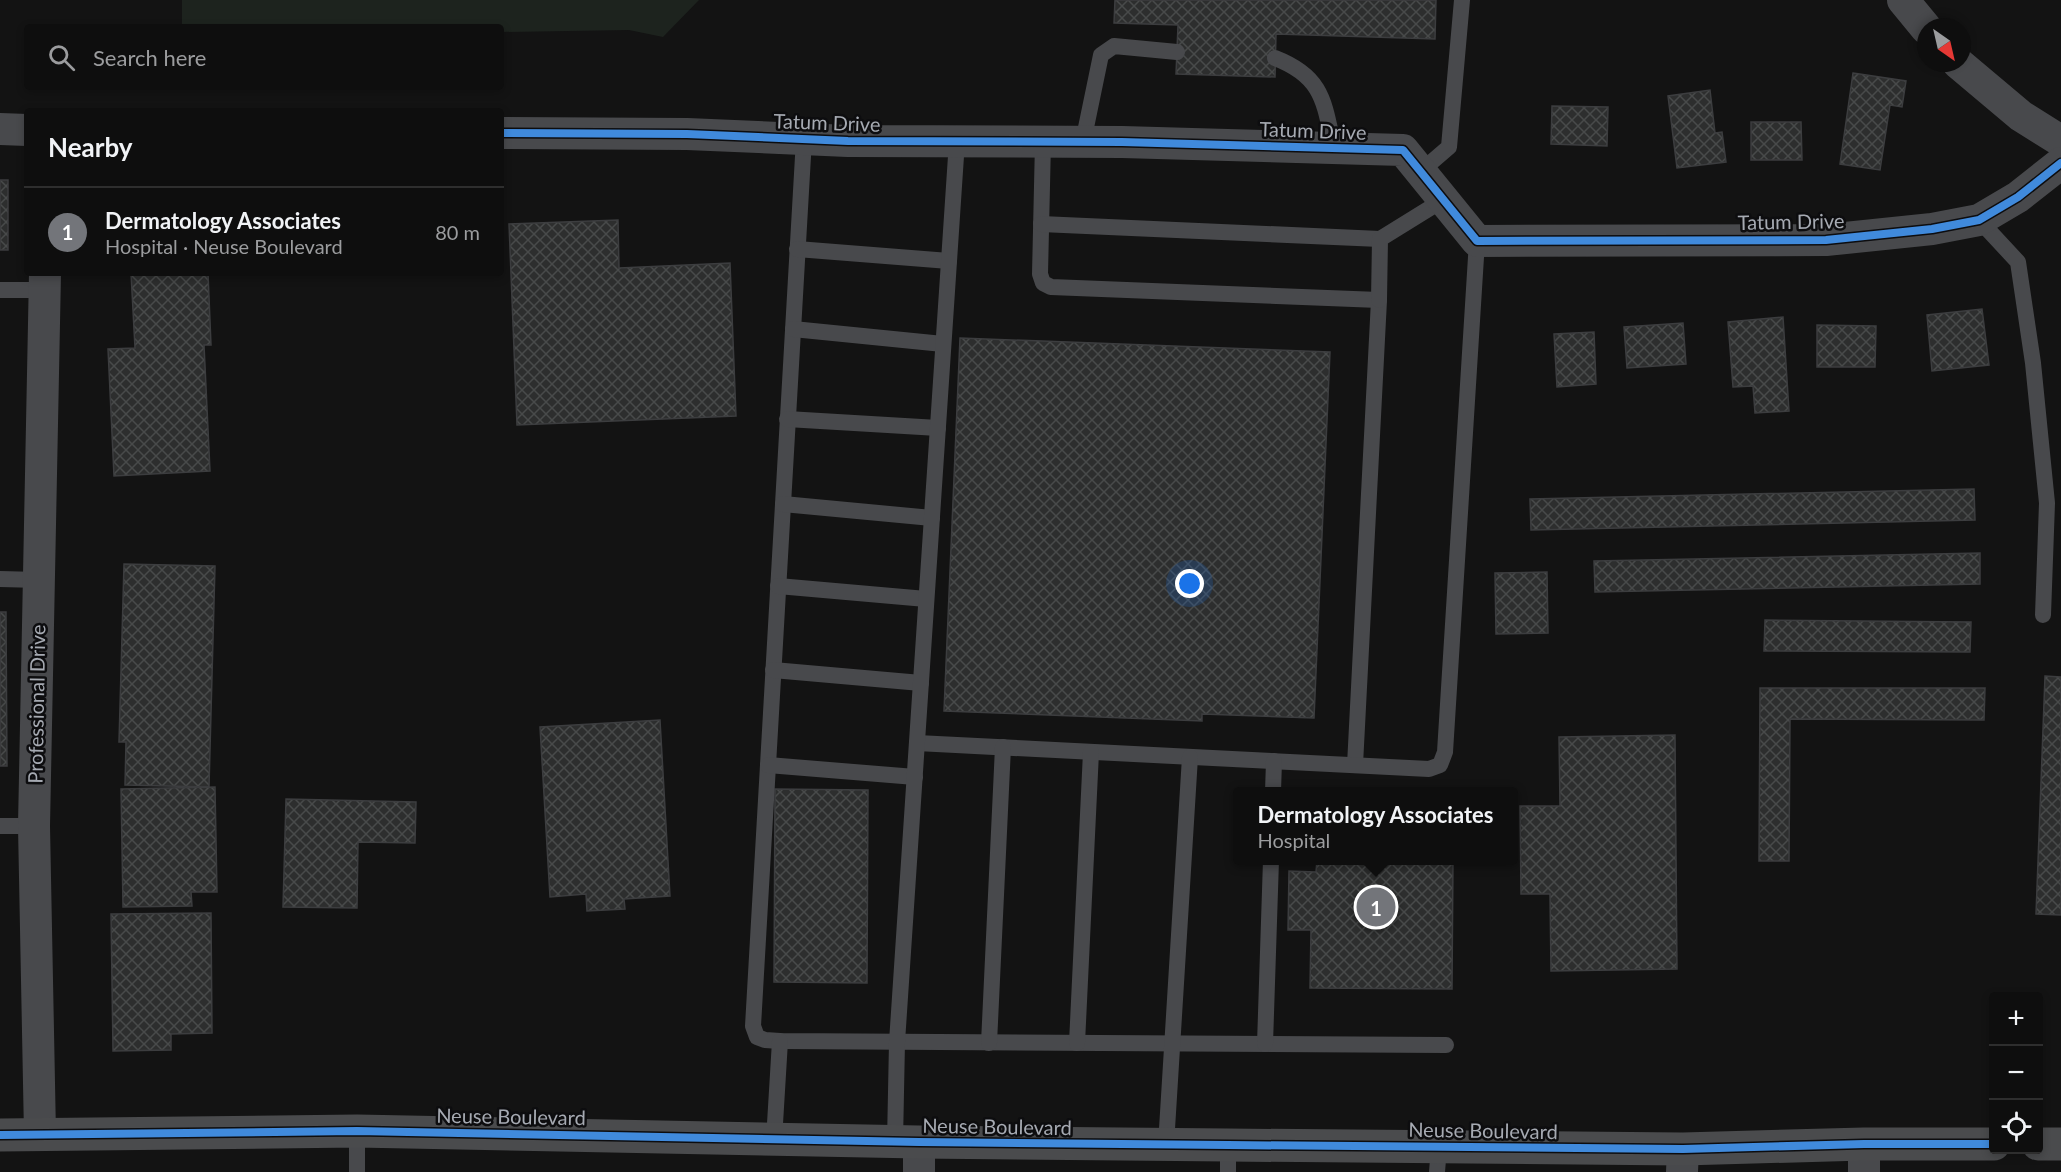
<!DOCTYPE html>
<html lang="en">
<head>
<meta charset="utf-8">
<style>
  body { margin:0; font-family:Lato,sans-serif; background:#1c1c1c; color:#f1f3f6 }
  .controls { position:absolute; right:18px; bottom:18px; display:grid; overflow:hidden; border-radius:6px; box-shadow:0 3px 9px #0003 }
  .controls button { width:54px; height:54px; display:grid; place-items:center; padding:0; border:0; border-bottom:2px solid #2e2e2e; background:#0e0e0e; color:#f1f3f6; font:30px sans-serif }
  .compass { position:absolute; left:1917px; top:18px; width:54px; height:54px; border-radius:50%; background:#0e0e0e; box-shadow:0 3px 9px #0003; rotate:146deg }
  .you { position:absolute; left:1190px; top:584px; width:21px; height:21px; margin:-15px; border:4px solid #fff; border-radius:50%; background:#1a73e8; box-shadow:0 0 0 9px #1a73e833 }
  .badge { display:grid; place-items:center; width:39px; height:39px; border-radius:50%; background:#73757a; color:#fff; font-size:20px; font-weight:700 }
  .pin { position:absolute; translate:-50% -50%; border:3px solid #fff; box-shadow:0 2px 6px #0006 }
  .popup { position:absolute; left:1233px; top:787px; width:285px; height:78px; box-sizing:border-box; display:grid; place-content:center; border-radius:6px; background:#0e0e0e; filter:drop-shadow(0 2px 4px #0005); font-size:20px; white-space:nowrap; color:#9b9c9e }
  .popup b { font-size:22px; color:#f1f3f6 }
  .popup::after { content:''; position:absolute; left:50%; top:100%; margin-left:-12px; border:12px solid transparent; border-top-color:#0e0e0e }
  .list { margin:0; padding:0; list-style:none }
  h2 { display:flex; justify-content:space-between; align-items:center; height:78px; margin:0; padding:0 24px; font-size:26px }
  h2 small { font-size:20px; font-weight:400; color:#9b9c9e }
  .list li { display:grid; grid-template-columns:39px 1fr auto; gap:18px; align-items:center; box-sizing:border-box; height:90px; padding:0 24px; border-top:2px solid #2e2e2e }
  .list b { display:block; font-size:22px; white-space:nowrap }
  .list p { margin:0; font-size:20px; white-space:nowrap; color:#9b9c9e }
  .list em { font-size:20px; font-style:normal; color:#9b9c9e }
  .icon { flex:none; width:33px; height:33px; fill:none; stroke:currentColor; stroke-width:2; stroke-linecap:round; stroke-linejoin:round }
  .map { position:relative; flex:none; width:2061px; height:1172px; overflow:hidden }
  .search { position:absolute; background:#0e0e0e; box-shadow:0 3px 9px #0003; left:24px; top:24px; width:480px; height:66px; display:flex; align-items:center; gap:15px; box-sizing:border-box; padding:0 21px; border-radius:6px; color:#9b9c9e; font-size:22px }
  .panel { position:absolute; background:#0e0e0e; box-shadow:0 3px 9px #0003; left:24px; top:108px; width:480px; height:168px; border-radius:6px }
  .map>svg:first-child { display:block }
</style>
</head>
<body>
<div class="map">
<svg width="2061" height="1172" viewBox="0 0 2061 1172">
  <defs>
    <pattern id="building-cross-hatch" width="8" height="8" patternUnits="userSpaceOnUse" patternTransform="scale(1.5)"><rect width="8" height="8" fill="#2d2e2e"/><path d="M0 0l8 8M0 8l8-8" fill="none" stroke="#484a4a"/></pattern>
  </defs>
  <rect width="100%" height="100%" fill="#131313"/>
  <polygon fill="#1d231e" points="182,0 699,0 663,37 629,30 501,32 501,27 182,27"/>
  <g fill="url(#building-cross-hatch)" stroke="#3c3d3f" stroke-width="1.5">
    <polygon points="1115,0 1436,0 1435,39 1276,34 1275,77 1176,74 1178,25 1114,23"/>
    <polygon points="1853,73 1906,81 1902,107 1890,105 1880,170 1840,164"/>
    <polygon points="1710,90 1715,133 1722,132 1726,162 1677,168 1668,96"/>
    <polygon points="1552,106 1608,107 1607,146 1551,144"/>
    <polygon points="1751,122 1801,122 1802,160 1751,160"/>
    <rect x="0" y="180" width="8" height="70"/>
    <polygon points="618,220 619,268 730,263 736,416 517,425 509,224"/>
    <polygon points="131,273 208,273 211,345 204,345 210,471 114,476 108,349 135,348"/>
    <polygon points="1982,309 1989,365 1932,371 1927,315"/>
    <polygon points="1783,317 1789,411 1755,413 1753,386 1733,387 1728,322"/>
    <polygon points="1683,323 1686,364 1627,368 1624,327"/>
    <polygon points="1817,325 1876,326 1875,367 1817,367"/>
    <polygon points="1594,332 1596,384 1557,387 1554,334"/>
    <polygon points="960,338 1330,352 1314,718 1202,714 1202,721 944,711"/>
    <polygon points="1974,489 1975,520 1531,530 1530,499"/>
    <polygon points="1980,553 1980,584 1595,592 1594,561"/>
    <polygon points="124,564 215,566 209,787 125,785 126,742 119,742"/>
    <polygon points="1547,572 1548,633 1496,634 1495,573"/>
    <polygon points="0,612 6,612 7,766 0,766"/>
    <polygon points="1765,620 1971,622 1970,652 1764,651"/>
    <polygon points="2045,676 2061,677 2061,915 2036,914"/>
    <polygon points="1760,688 1985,688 1984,720 1790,719 1789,861 1759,861"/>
    <polygon points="660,720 670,896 624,899 625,909 587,911 586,894 550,897 540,727"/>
    <polygon points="1675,735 1677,969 1551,971 1550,894 1521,894 1520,806 1560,806 1559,737"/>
    <polygon points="215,787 217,892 191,892 192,906 123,907 121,789"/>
    <polygon points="775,789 868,790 867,983 774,982"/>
    <polygon points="286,799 416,802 415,843 358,842 357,908 283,907"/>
    <polygon points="1317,860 1453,860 1452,989 1310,988 1311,930 1288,930 1289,871 1316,872"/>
    <polygon points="211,913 212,1033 171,1034 171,1050 113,1051 111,914"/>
  </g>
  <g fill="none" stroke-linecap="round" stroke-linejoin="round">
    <g stroke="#48494c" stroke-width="16">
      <path d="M1275,58C1324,77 1324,103 1334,148"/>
      <polyline points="804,139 753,1026 757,1037 765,1040 780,1041 1446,1045"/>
      <polyline points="1043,142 1040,274 1043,283 1051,287 1379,300 1355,765"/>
      <polyline points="1083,142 1101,55 1114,46 1177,52"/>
      <polyline points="1420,172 1449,147 1462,0"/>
      <polyline points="1979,220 2018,262 2033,363 2047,503 2043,615"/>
      <polyline points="1041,224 1380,239"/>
      <polyline points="797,249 949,261"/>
      <polyline points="0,290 45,290"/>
      <polyline points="1379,300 1380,239 1443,200"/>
      <polyline points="793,329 943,344"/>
      <polyline points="787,419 938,428"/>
      <polyline points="783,504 932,518"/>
      <polyline points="0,579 39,580"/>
      <polyline points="778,586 926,599"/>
      <polyline points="773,670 921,683"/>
      <polyline points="917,743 1429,769 1440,765 1445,752 1477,241"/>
      <polyline points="768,765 915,777"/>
      <polyline points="1273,792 1274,761"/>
      <polyline points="0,826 34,826"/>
      <polyline points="989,1043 1003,747"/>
      <polyline points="1077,1043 1091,752"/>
      <polyline points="1265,1044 1271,860"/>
      <polyline points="774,1140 780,1041"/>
      <polyline points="895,1142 897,1042 957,141"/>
      <polyline points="1166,1145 1190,757"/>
      <polyline points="357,1172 357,1131"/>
      <polyline points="1228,1172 1228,1145"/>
      <polyline points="1437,1172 1439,1147"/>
    </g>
    <g stroke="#48494c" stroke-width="32">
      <polyline points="1903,0 1926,28"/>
      <polyline points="1958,63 2021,116 2061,141"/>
      <polyline points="0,129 27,130"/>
      <polyline points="501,133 687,134 848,141 1122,142 1403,150 1477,241 1826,240 1932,229 1979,220 2018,197 2061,163"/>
      <polyline points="40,1134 34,826 45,273"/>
      <polyline points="919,1142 919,1172"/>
      <polyline points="1682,1172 1683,1149"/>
      <polyline points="1864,1172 1864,1144"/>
    </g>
    <g stroke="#4a4b4d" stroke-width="33">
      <polyline points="0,1135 357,1131 919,1142 1228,1145 1683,1149 1864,1144 1994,1144"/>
      <polyline points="2038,1144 2061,1144"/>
    </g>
    <defs>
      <g id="cycleway">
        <polyline points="501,133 687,134 848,141 1122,142 1403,150 1477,241 1826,240 1932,229 1979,220 2018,197 2061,163"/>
        <polyline points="0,1135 357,1131 919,1142 1228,1145 1683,1149 1864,1144 1994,1144"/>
      </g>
    </defs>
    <use href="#cycleway" stroke="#0d0d0f" stroke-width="11"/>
    <use href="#cycleway" stroke="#408adc" stroke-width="8"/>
  </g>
  <g text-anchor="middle" stroke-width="5" stroke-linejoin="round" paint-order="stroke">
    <g font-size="20" fill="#a6aab2" stroke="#0d0d0f">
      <text transform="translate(827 123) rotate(2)" y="7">Tatum Drive</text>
      <text transform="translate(1313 131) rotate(2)" y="7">Tatum Drive</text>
      <text transform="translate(1791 222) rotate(-1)" y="7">Tatum Drive</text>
      <text transform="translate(37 704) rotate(-89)" y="7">Professional Drive</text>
      <text transform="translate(511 1117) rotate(1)" y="7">Neuse Boulevard</text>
      <text transform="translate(997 1127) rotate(1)" y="7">Neuse Boulevard</text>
      <text transform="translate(1483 1131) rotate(1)" y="7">Neuse Boulevard</text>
    </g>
  </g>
</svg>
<div class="controls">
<button>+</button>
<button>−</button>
<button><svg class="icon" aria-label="locate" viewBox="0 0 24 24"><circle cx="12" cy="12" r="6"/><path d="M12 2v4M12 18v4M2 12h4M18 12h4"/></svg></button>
</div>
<svg class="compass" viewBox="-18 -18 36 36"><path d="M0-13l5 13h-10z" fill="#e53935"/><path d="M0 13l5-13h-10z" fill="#9b9c9e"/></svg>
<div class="you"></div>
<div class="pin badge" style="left:1376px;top:907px">1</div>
<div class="popup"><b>Dermatology Associates</b>Hospital</div>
<div class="search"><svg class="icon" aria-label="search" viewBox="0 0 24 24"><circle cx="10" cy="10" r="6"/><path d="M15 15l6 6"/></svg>Search here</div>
<section class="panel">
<h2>Nearby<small></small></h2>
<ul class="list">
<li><span class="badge">1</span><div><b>Dermatology Associates</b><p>Hospital · Neuse Boulevard</p></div><em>80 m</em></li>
</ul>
</section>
</div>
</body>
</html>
